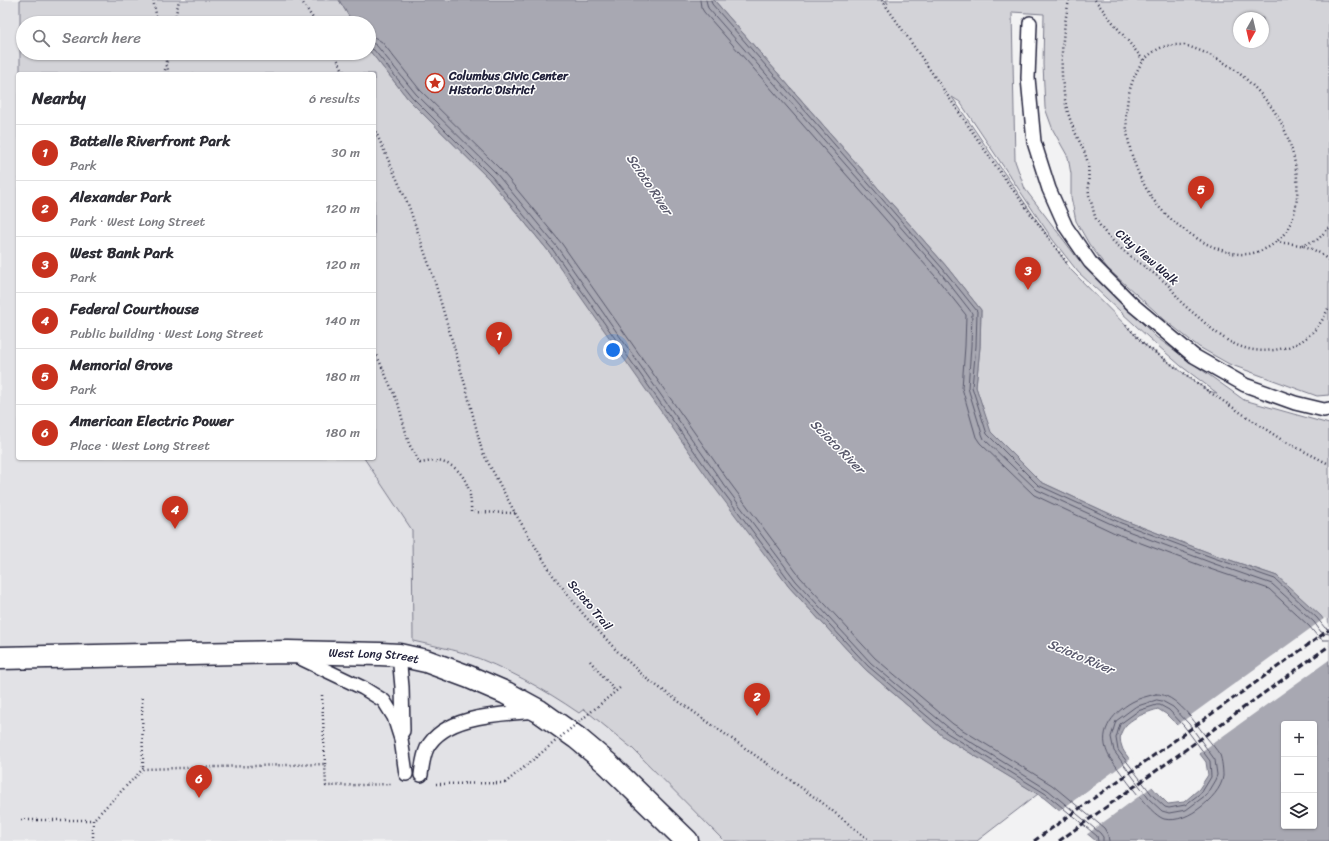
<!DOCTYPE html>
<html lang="en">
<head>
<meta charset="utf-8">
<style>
  body { margin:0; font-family:Sriracha,sans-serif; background:#f2f2f3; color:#2b2b33 }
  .controls { position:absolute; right:12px; bottom:12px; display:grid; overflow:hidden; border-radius:4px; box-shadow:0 1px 3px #0004 }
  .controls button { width:36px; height:36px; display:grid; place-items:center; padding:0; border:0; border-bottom:1px solid #e1e1e2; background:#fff; color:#2b2b33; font:20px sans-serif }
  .compass { position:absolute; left:1233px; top:12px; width:36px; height:36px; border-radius:50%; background:#fff; box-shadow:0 1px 3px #0004; rotate:188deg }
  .you { position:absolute; left:613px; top:350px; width:14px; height:14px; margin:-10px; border:3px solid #fff; border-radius:50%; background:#1a73e8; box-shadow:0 0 0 6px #1a73e833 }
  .badge { display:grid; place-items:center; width:26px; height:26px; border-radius:50%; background:#c8321e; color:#fff; font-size:13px; font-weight:700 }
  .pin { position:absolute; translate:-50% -33px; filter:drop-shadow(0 1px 2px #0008) }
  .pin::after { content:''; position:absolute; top:21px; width:14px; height:12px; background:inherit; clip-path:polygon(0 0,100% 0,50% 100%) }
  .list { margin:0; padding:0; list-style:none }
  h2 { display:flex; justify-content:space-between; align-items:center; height:52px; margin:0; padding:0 16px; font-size:17px }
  h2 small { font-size:13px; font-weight:400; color:#7c7c81 }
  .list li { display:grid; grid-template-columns:26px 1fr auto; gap:12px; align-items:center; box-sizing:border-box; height:56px; padding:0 16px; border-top:1px solid #e1e1e2 }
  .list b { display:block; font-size:15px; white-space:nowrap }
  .list p { margin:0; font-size:13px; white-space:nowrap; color:#7c7c81 }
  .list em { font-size:13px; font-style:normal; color:#7c7c81 }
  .icon { flex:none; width:22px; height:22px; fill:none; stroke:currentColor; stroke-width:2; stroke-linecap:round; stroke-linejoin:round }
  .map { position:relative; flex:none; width:1329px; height:841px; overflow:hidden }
  .search { position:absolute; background:#fff; box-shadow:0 1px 3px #0004; left:16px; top:16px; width:360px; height:44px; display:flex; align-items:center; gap:10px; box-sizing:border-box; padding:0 14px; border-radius:22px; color:#7c7c81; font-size:15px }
  .panel { position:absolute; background:#fff; box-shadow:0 1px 3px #0004; left:16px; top:72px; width:360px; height:388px; border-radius:4px }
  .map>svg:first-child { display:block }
</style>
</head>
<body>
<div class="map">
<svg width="1329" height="841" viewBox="0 0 1329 841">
  <rect width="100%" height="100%" fill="#f2f2f3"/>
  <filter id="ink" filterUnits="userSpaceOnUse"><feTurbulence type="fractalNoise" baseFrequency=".025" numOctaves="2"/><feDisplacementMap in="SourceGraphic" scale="8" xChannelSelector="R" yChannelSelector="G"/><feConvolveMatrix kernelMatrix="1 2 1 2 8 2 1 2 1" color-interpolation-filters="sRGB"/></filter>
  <g filter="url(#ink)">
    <polygon fill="#e2e2e6" points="0,0 20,0 20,74 18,74 18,458 364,458 412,530 413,641 464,653 497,666 528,681 558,698 579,713 584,708 633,749 724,841 0,841"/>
    <g fill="#d3d3d8" stroke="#7a7a8a" fill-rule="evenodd">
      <path d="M20,0H339L353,23H23V53H369V50L409,100L489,179L550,253L789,587L865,669L944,737L1038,794L977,841H724L633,749L584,709L579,713C544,689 505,667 464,653C447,648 430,645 413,641L412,530L364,458H374V74H20Z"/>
      <path d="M714,0H885L888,4L886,0H1329V395L1317,396L1229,364L1199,347L1165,320L1108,269L1089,244L1076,221L1071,197V174L1068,157L1053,130L1045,108L1043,64L1044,14L1012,12L1015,161L1025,189L1078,259L1156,337L1244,400L1329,424V628L1277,576L1215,555L1123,520L1041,482L990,432L976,387L980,347L981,310L946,266ZM1239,18H1263V42H1239ZM952,97L960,102L1053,240L1078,272L1149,338L1181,366L1217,393L1208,391L1145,345L1071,270Z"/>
    </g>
    <path fill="#a8a8b2" stroke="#727282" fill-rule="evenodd" d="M339,0H714L946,266L981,310L980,347L976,387L991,432L1041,482L1123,520L1215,555L1277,576L1321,616L1329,628V841H1096L1044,798L944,737L865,669L789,587L714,487L550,253L489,179L409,100L369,50V23H353ZM1158,709L1166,714L1181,729L1206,762L1208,775L1199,789L1184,802L1168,804C1156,793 1146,780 1136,767C1132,761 1124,754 1122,747C1113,724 1141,714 1158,709ZM1284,724H1314V826H1284Z"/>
    <g fill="#f2f2f3">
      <polygon points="1325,618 1329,624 1329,660 1198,754 1176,726"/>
      <polygon points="1132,758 1153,786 1086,835 1058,812"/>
    </g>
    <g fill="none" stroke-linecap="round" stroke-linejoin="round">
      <g stroke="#58586b" stroke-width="1">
        <polyline points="700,0 701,7 704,12 935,276 966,315 965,346 962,388 976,437 980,443 1034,495 1117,534 1210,569 1269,589 1309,626 1318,637 1323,640 1329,640"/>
        <polyline points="706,0 708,8 940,272 972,313 971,346 968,388 982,434 984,439 1037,490 1120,528 1212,563 1272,584 1314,622 1321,632 1329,634"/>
        <polyline points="711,0 712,4 943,269 977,311 976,346 972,387 987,434 1038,485 1121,523 1214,558 1275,579 1317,618 1325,628 1329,629"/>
        <polyline points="369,37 376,38 382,42 420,90 500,169 562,244 727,479 800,577 875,658 953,724 1052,785 1104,828 1108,835 1109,841"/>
        <polyline points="369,43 373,43 377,46 416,94 496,173 557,247 722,482 796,581 871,663 950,729 1048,790 1100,833 1103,837 1103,841"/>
        <polyline points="369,48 374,50 412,97 492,177 553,250 718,485 792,584 868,666 947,733 1046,794 1097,836 1098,841"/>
        <path d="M1156,694C1176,693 1196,724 1207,738C1211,743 1216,749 1220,755C1222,760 1223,770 1223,776C1222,788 1210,800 1201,807C1191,815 1177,822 1164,819C1149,814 1121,772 1110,758C1096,734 1111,714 1132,702C1139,698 1148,696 1156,694Z"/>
        <polygon points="1157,700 1162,701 1173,707 1189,724 1215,760 1217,775 1215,780 1206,795 1186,810 1169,813 1162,811 1149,799 1114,751 1111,737 1116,721 1135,707"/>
        <polygon points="1157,705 1160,705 1169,710 1184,726 1210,761 1211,777 1202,792 1185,805 1169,808 1165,807 1153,796 1118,750 1116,738 1120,724 1138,711"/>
      </g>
      <defs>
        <g id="service">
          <polyline points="1030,23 1028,78 1034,142 1049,189 1066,227 1090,262 1133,305 1194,356 1245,385 1295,403 1324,410 1329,409"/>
          <polyline points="399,655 402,687 403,731"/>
          <polyline points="296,656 363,688 384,701 394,717 401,739 406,774"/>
          <path d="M421,775C422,766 423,757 427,748C445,714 504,714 537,711"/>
        </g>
        <g id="primary">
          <path id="s1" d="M0,658L288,652L380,654L399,655L426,661L469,677L506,693L539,711L577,738L608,764L687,841"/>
        </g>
      </defs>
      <use href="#service" stroke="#22223b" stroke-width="16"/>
      <use href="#primary" stroke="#22223b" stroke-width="25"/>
      <g stroke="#22223b" stroke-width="2.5" stroke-dasharray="1 3" stroke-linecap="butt">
        <polyline points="153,0 158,23"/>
        <polyline points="301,0 316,23"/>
        <polyline points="882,0 1000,172 1067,263"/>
        <path d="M1069,0C1061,41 1057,82 1071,122C1076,137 1085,149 1088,164C1089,174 1088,185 1089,195C1090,199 1092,204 1093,209C1094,213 1095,217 1097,221C1113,248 1142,263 1166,283C1172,288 1176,296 1181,302C1188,309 1196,315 1204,322C1230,346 1252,357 1288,347C1308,341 1322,325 1329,306"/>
        <polyline points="1095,0 1144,61"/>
        <polyline points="174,23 179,0"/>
        <path d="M1184,45C1222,57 1244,73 1269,104C1301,143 1318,238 1253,253C1238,257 1220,250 1207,244C1188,234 1168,219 1155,202C1128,165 1116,112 1137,71C1142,60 1154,49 1166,46C1172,45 1178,45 1184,45Z"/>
        <polyline points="164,53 169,74"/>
        <polyline points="334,53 345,74"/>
        <polyline points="164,74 169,53"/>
        <polyline points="374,128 408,204 434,279 466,388 482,451 515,513 552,574 584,615 617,651 647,679 820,801 870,841"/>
        <polyline points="14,166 18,166"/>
        <path d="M1276,242C1300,245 1311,244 1329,261"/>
        <polyline points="1302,245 1317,240 1329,228"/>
        <polyline points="1126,325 1145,345 1178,369"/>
        <path d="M374,353L378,358L398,403L409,444L420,463C427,462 436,460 442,462C465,468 472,491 471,512L515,513"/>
        <polyline points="1184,373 1208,391 1282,440 1329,464"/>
        <polyline points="590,661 615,691"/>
        <polyline points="322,695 325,764"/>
        <polyline points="142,698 143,769"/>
        <polyline points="436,784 505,783"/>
        <polyline points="21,820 93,820"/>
        <polyline points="93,841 93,820 143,769 325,764 326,786 391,784"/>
      </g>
      <use href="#service" stroke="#fff" stroke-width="13"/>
      <use href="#primary" stroke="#fff" stroke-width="22"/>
      <g stroke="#22223b" stroke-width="3" stroke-dasharray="6 3" stroke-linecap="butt">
        <polyline points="1034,841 1329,630"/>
        <polyline points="1059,841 1329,646"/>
      </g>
      <polyline stroke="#22223b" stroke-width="2.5" stroke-dasharray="1 3" stroke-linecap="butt" points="505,783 621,687"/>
    </g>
  </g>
  <defs>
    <symbol id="sight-ring" viewBox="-11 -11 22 22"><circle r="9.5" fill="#fff" stroke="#c8321e" stroke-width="1.5"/><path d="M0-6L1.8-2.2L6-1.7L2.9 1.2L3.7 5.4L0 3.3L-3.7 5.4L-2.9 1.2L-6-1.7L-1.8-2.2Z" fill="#c8321e"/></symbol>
  </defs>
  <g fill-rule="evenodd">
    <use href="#sight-ring" x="424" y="72" width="22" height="22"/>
  </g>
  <g text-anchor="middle" stroke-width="3" stroke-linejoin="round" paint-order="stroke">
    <g font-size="12" font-weight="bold" fill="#22223b" stroke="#fff" text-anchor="start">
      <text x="449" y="80">Columbus Civic Center<tspan x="449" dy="14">Historic District</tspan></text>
    </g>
    <g font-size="12" fill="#22223b" stroke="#fff">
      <text transform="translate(1147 257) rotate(41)" y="4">City View Walk</text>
      <text transform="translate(590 605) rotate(50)" y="4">Scioto Trail</text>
      <text dy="4" stroke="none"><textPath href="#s1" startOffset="374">West Long Street</textPath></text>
    </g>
    <g font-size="13" font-style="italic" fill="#58586b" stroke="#fff">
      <text transform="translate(650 184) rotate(56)" y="5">Scioto River</text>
      <text transform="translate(838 446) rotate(45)" y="5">Scioto River</text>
      <text transform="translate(1081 656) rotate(23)" y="5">Scioto River</text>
    </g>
  </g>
</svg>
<div class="controls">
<button>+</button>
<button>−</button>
<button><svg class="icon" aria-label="layers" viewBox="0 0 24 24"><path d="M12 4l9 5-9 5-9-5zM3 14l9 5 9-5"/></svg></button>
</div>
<svg class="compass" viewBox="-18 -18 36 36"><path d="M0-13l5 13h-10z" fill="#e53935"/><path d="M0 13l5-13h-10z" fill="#7c7c81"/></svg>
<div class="you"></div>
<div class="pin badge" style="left:499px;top:355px">1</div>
<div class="pin badge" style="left:757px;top:716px">2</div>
<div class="pin badge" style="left:1028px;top:290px">3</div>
<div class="pin badge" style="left:175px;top:529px">4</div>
<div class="pin badge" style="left:1201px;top:209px">5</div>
<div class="pin badge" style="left:199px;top:798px">6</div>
<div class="search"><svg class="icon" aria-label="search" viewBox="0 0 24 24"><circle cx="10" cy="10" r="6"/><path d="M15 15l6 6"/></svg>Search here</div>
<section class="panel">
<h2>Nearby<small>6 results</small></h2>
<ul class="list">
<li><span class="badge">1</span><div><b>Battelle Riverfront Park</b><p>Park</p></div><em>30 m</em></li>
<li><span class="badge">2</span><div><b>Alexander Park</b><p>Park · West Long Street</p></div><em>120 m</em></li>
<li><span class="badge">3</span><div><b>West Bank Park</b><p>Park</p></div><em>120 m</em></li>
<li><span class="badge">4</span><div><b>Federal Courthouse</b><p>Public building · West Long Street</p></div><em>140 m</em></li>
<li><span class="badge">5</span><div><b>Memorial Grove</b><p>Park</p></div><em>180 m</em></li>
<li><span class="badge">6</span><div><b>American Electric Power</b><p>Place · West Long Street</p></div><em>180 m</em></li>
</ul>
</section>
</div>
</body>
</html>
